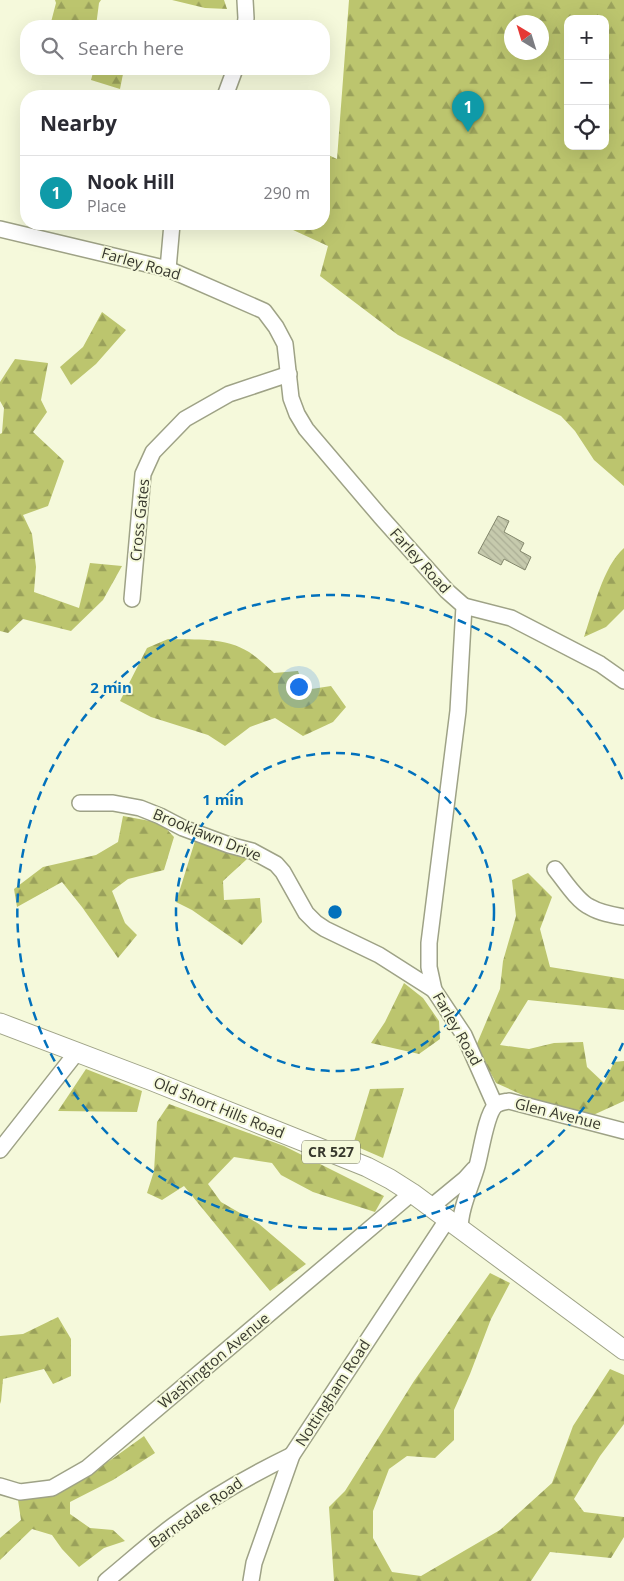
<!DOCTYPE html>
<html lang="en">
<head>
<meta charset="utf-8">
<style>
  body { margin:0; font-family:"Open Sans",sans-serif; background:#f7f7f7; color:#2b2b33 }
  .controls { position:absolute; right:15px; top:15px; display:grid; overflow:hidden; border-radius:10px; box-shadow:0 5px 20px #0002 }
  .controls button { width:45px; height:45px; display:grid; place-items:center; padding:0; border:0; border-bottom:1px solid #e1e1e2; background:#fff; color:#2b2b33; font:25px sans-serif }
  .compass { position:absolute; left:504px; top:15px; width:45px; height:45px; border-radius:50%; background:#fff; box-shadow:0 5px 20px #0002; rotate:322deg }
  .you { position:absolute; left:298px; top:686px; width:18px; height:18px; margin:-12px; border:4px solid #fff; border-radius:50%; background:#1a73e8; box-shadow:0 0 0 8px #1a73e833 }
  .badge { display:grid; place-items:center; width:32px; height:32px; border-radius:50%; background:#0f766e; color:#fff; font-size:16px; font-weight:700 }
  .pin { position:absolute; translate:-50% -41px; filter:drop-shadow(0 1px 2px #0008) }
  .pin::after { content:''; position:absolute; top:26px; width:18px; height:15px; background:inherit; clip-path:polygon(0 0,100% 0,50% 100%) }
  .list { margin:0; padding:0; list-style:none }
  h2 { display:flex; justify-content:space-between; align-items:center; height:65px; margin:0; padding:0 20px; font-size:21px }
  h2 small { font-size:16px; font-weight:400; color:#7c7c81 }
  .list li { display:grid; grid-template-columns:32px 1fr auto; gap:15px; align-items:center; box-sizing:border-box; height:75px; padding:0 20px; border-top:1px solid #e1e1e2 }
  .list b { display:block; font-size:19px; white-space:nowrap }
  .list p { margin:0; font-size:16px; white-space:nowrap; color:#7c7c81 }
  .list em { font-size:16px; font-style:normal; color:#7c7c81 }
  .icon { flex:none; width:28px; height:28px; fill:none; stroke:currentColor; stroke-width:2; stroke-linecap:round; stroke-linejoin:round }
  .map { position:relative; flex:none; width:624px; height:1581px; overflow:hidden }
  .search { position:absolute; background:#fff; box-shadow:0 5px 20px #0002; left:20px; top:20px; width:310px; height:55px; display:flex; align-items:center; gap:12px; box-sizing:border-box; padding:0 18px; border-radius:20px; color:#7c7c81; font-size:19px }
  .panel { position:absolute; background:#fff; box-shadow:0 5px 20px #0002; left:20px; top:90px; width:310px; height:140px; border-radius:20px }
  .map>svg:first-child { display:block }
</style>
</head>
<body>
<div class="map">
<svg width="624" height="1581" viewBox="0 0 624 1581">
  <defs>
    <pattern id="forest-firs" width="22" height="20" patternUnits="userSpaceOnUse" patternTransform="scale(1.25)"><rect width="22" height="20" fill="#bcc56e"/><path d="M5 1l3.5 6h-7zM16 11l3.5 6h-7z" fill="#9aa15b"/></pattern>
    <pattern id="building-back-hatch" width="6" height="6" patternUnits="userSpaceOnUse" patternTransform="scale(1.25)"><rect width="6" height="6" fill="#c6caad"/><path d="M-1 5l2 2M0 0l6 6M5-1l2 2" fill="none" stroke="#abae95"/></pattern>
  </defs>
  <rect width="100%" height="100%" fill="#f5f9db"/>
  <g fill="url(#forest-firs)" fill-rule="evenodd">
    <polygon points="55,0 101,0 99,3 96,26 50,26 56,3"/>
    <polygon points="172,0 224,0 227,9 205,8"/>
    <path d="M349,0H624V486L594,460L575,431L561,416L398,335L320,276L328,246L280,224H324V153L337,159ZM568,19H605V146H568ZM512,22H542V52H512Z"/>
    <polygon points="94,69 124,69 120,89 91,80"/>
    <polygon points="102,312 126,330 96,364 71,385 60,367 83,347"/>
    <polygon points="15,359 48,363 41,400 47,412 33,432 64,461 48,506 23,515 32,534 36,567 34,592 79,608 90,563 122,566 103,600 71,631 23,619 8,633 0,631 0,434 2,433 4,408 0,401 0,382"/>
    <path d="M624,548V609L606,627L584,637C593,611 603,566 624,548Z"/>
    <path d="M168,639C196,640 225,637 249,652C258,658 266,666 274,673L298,671L305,690L331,686L346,707L333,722L303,736L275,718L250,727L225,746L208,735L151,717L120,701L147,648Z"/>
    <polygon points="123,816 161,823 174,837 164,870 128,879 112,891 125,923 137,935 118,958 82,907 62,882 17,907 14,889 43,867 96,855 118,842"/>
    <polygon points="195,841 247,859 223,881 224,900 260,898 262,922 242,945 192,910 176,902"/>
    <polygon points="528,873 552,897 540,929 550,967 624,979 624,1010 528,1000 500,1045 529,1049 554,1043 583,1042 587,1067 604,1083 614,1062 624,1061 624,1101 591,1116 527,1097 496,1083 476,1046 500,989 503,961 516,916 512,880"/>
    <polygon points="404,983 423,998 439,1021 440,1039 419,1054 371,1043 385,1022"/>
    <polygon points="86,1069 142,1091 137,1112 58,1111"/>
    <polygon points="404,1088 383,1158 353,1145 370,1089"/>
    <polygon points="169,1104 284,1146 384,1196 375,1212 313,1192 281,1175 272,1163 234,1157 208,1184 221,1202 259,1224 306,1264 270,1291 184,1186 162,1200 147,1193 154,1171 157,1122"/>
    <polygon points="490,1273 510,1283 491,1319 470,1374 454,1410 454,1440 435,1458 407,1456 389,1469 373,1511 373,1538 392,1572 421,1576 500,1530 552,1483 573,1426 610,1369 624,1375 624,1424 600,1456 574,1499 584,1512 624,1517 624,1537 611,1558 550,1552 531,1581 334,1581 329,1507 345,1491 414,1381"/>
    <polygon points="58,1317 71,1339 71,1376 53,1384 44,1369 3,1379 1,1401 0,1404 0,1336 23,1334"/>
    <polygon points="144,1436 155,1453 113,1480 70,1502 70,1514 90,1528 113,1530 125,1541 104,1548 79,1567 62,1549 52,1535 32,1529 0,1560 0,1538 21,1520 18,1500 66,1489 112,1459"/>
  </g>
  <polygon fill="url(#building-back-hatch)" stroke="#83876c" points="498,516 509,521 504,532 524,543 520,551 531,557 525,570 504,559 501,565 478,553"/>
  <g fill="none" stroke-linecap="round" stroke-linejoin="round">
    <defs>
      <g id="minor">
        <polyline points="245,26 246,18 245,0"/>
        <polyline points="225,96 235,69"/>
        <polyline points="0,229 168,269 264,311 276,327 285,344 291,398 297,414 306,429 380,516 447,591 464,606 458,711 429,943 429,967 434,990 464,1035 495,1105"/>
        <polyline points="168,269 172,224"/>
        <polyline points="132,599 143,474 153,452 185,419 229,394 289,374"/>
        <polyline points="464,606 511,618 600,664 624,681"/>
        <polyline points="80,803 113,803 140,808 160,816 183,828 229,845 252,851 276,864 283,872 306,913 316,923 325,929 379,955 434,990"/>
        <path d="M555,869C564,880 577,901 590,907C600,913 612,915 624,917"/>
        <polyline points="0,1150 77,1052"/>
        <polyline points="431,1207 465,1179 474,1169"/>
        <path d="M460,1230C460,1208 471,1187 477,1166C481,1152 486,1115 495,1106C499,1102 504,1102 509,1101L624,1131"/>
        <polyline points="0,1486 20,1492 52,1488 87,1468 412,1193"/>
        <path d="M106,1581C129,1562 151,1542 174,1525C211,1497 251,1475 292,1455"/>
        <polyline points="251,1581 254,1563 292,1455 447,1220"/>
      </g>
      <polyline id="major" points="0,1023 150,1080 367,1167 390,1179 412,1193 624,1350"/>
    </defs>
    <use href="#minor" stroke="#9ea286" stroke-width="18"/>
    <use href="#major" stroke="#9ea286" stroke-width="21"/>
    <use href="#minor" stroke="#fff" stroke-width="15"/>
    <use href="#major" stroke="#fff" stroke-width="19"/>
  </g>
  <g fill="none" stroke="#0271bc" stroke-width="2.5" stroke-dasharray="9 6">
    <circle cx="335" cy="912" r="159"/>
    <path d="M623 1043A317 317 0 1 1 623 781"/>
  </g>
  <g text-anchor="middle" stroke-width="4" stroke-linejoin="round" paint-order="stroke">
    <rect fill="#f5f9db" stroke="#707261" stroke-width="1" x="302" y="1140.5" width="58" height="23" rx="4"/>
    <g font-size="14" font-weight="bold" fill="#37382d">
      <text x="331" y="1157">CR 527</text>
    </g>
    <g font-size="15" fill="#37382d" stroke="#f5f9db">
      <text transform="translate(141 264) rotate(16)" y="5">Farley Road</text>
      <text transform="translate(140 520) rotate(-84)" y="5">Cross Gates</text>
      <text transform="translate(420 561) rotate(48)" y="5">Farley Road</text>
      <text transform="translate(207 835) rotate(22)" y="5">Brooklawn Drive</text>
      <text transform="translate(457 1029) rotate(60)" y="5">Farley Road</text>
      <text transform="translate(219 1108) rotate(22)" y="5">Old Short Hills Road</text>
      <text transform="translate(558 1114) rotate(14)" y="5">Glen Avenue</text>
      <text transform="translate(214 1361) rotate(-40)" y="5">Washington Avenue</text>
      <text transform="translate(333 1393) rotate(-57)" y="5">Nottingham Road</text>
      <text transform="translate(196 1513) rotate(-35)" y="5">Barnsdale Road</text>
    </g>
  </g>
  <circle cx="335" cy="912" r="8" fill="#0271bc" stroke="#f5f9db" stroke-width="2.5"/>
  <g font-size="15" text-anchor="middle" font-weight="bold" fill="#0271bc" stroke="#f5f9db" stroke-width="4" stroke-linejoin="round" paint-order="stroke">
    <text x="111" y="693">2 min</text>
    <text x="223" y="805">1 min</text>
  </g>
</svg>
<div class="controls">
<button>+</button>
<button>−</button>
<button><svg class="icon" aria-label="locate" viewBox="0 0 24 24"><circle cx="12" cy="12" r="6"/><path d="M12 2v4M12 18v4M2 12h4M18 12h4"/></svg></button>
</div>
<svg class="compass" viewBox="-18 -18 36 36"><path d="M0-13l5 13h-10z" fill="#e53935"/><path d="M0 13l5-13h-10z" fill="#7c7c81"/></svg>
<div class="you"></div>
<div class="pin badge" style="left:468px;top:132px;background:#0f9aa8">1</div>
<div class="search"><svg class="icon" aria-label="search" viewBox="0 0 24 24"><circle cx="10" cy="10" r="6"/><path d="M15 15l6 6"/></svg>Search here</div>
<section class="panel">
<h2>Nearby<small></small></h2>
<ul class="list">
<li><span class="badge" style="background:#0f9aa8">1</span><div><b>Nook Hill</b><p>Place</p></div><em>290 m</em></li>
</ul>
</section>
</div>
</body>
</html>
